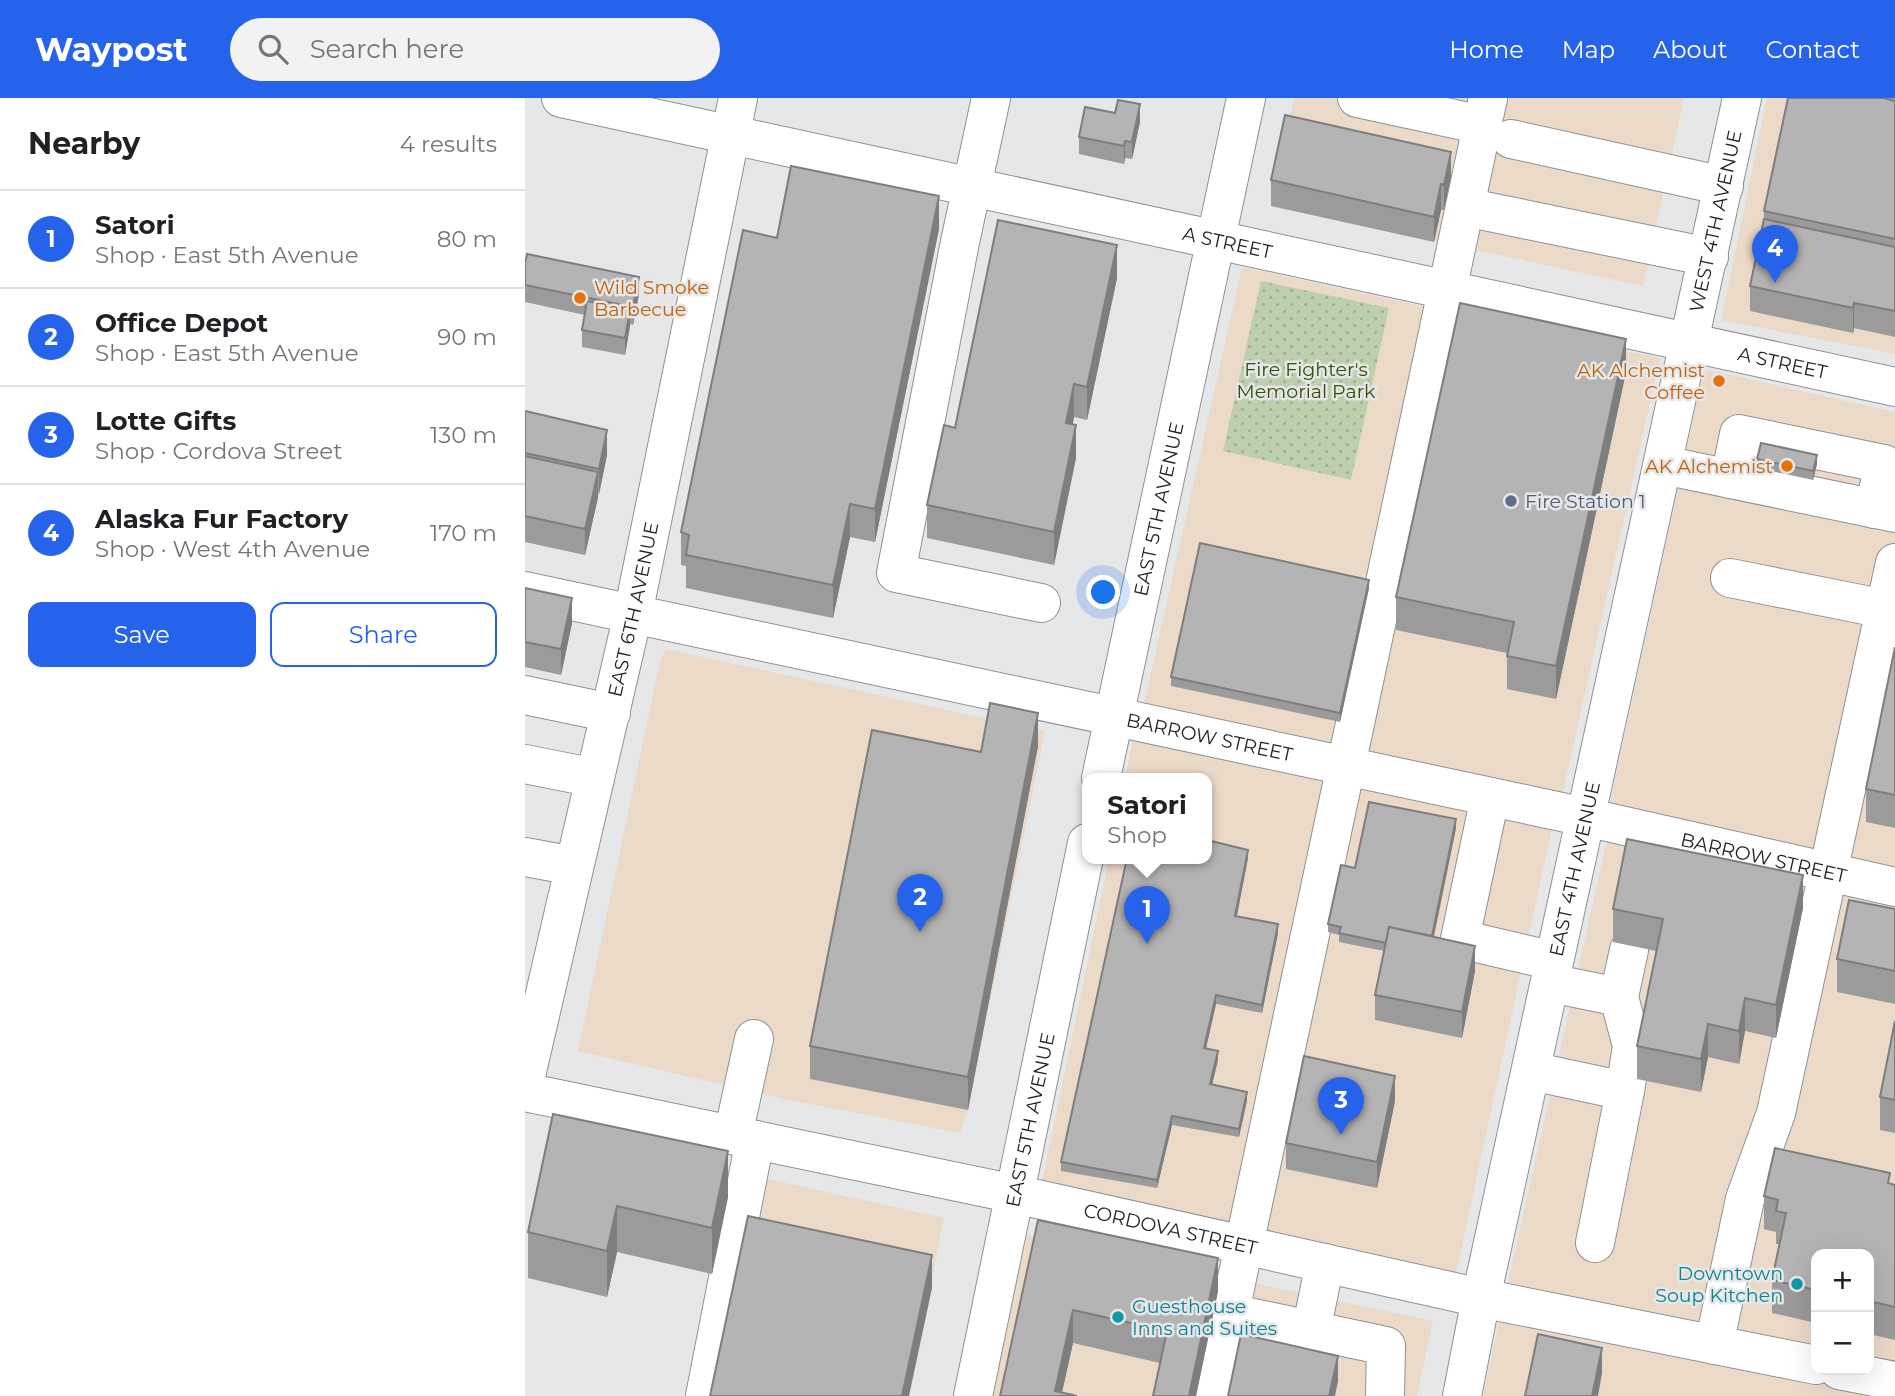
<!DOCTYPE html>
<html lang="en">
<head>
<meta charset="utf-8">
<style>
  body { margin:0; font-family:Montserrat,sans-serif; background:#f2f2f2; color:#202124 }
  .controls { position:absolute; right:21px; bottom:21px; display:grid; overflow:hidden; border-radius:14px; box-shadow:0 7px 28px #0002 }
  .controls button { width:63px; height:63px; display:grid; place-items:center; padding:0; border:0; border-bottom:2px solid #e0e0e0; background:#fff; color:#202124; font:35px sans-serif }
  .you { position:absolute; left:579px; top:495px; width:24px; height:24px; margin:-18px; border:5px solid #fff; border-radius:50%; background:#1a73e8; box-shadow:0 0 0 10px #1a73e833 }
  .badge { display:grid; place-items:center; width:46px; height:46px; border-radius:50%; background:#2563eb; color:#fff; font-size:23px; font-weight:700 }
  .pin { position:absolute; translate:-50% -58px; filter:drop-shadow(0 2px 4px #0008) }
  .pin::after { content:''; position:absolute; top:37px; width:24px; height:21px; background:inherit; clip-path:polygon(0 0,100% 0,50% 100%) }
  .popup { position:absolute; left:557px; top:675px; width:130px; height:91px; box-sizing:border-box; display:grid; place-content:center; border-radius:14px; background:#fff; filter:drop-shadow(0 2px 5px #0005); font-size:23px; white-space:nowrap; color:#757577 }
  .popup b { font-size:26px; color:#202124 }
  .popup::after { content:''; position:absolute; left:50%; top:100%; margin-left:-14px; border:14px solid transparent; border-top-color:#fff }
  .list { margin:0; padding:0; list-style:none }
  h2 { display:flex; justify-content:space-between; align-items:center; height:91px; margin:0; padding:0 28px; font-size:30px }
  h2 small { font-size:23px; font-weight:400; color:#757577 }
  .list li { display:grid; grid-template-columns:46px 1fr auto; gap:21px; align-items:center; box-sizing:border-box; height:98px; padding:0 28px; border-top:2px solid #e0e0e0 }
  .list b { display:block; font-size:26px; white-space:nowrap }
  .list p { margin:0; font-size:23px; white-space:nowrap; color:#757577 }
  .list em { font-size:23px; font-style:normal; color:#757577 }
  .actions { display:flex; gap:14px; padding:21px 28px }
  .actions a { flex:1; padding:16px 0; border:2px solid #2563eb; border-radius:14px; text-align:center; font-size:24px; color:#2563eb }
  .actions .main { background:#2563eb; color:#fff }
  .icon { flex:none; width:38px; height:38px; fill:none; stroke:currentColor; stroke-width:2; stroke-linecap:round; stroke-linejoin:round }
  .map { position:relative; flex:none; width:1370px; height:1298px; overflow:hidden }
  header { display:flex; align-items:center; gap:42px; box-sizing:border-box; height:98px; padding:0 35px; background:#2563eb; color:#fff }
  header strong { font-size:33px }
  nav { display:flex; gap:38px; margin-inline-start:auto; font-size:24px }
  .search { width:490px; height:63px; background:#f2f2f2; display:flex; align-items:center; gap:18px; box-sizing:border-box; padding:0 24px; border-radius:38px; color:#757577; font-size:26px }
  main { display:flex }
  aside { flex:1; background:#fff }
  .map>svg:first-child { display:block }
</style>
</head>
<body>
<header>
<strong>Waypost</strong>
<div class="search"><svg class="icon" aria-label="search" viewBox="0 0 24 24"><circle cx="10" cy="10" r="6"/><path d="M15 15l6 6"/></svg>Search here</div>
<nav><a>Home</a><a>Map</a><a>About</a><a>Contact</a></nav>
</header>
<main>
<aside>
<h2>Nearby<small>4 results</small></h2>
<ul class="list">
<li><span class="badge">1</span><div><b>Satori</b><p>Shop · East 5th Avenue</p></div><em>80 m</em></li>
<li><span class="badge">2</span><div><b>Office Depot</b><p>Shop · East 5th Avenue</p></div><em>90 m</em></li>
<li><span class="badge">3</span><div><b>Lotte Gifts</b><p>Shop · Cordova Street</p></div><em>130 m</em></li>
<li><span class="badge">4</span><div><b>Alaska Fur Factory</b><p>Shop · West 4th Avenue</p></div><em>170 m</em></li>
</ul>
<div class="actions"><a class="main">Save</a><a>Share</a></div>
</aside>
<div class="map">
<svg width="1370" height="1298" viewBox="0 0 1370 1298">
  <defs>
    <pattern id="green-dots" width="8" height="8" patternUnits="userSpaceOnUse" patternTransform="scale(1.75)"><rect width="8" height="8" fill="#bdcfae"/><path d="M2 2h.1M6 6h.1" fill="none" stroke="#a2b196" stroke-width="1.8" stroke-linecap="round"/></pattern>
  </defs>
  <rect width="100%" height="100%" fill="#e6e7e9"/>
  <g fill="#ecdac9">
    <polygon points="769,0 1159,0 1118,188 746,108"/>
    <polygon points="1242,0 1370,0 1370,256 1196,222"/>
    <polygon points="717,169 1135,260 1037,698 619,606"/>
    <polygon points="1179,271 1370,314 1370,771 1084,710"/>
    <polygon points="141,551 520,633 443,1012 435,1035 264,1002 53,953 135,563"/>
    <polygon points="608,643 1028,725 931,1176 516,1089 584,760 682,760 682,680 600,680"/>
    <polygon points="1082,742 1370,805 1370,1267 1344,1262 1344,1156 1291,1156 1291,1250 983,1185"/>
    <polygon points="224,1077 419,1120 383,1298 184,1298"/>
    <polygon points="502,1137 908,1223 892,1298 467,1298"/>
    <polygon points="974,1223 1360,1298 958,1298"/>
  </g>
  <polygon fill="url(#green-dots)" points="736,183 864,210 826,382 698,353"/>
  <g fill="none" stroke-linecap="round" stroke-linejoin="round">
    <defs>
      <g id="minor">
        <polyline points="466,0 435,144 371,475 516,505"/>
        <polyline points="832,0 957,27"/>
        <polyline points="986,41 1199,88"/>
        <polyline points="940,109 1184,159"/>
        <polyline points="1138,367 1370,415"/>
        <polyline points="1205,381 1214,336 1359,366 1349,411"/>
        <polyline points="1205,480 1360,511"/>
        <path id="s1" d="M0,493L1060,719L1370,789"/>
        <polyline points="0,597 86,615"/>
        <polyline points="0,666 70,680"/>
        <polyline points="965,699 935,841 1029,863"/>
        <polyline points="0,759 49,768"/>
        <polyline points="1025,885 1094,899"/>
        <polyline points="1006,973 1100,993 1070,1145"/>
        <polyline points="1100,993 1107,948 1094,899 1104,852"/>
        <path id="s2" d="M0,994L490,1096L956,1200L1291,1267"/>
        <polyline points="208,1037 229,941"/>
        <polyline points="705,1215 861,1248 860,1298"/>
        <polyline points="786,1233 800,1165"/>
        <polyline points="1189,1247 1220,1101 1251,1015 1370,465"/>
        <polyline points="1314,1272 1370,1283"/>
        <polyline points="180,1298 230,1042"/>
        <polyline points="687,1298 963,0"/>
      </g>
      <g id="major">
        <path id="s3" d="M36,0L1370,289"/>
        <path id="s4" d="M576,680L721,0"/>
        <path id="s5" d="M0,982L108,516L213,0"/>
        <path id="s6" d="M448,1298L562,745"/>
        <path id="s7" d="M937,1298L956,1200L1217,0"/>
      </g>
    </defs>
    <use href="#minor" stroke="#909192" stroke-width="40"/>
    <use href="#major" stroke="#909192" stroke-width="40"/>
    <use href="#minor" stroke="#fff" stroke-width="38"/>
    <use href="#major" stroke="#fff" stroke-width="38"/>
  </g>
  <g fill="#9c9b9b">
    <polygon points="1263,0 1370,0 1370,239 1329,230 1328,235 1225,213 1225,188 1239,121 1239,113"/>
    <polygon points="615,24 607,61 600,60 599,66 554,56 554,39"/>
    <polygon points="926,79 919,112 916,112 909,144 746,108 746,82"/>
    <polygon points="414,131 350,444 325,439 308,520 161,490 161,468 156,467 156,434 252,140"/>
    <polygon points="0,166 114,196 108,227 105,226 100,257 57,249 57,232 60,217 0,204"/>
    <polygon points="592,180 562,322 549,319 548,326 551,360 529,467 402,440 402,407 430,330"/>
    <polygon points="1101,274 1031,601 982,591 982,555 871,532 871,499"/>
    <polygon points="0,313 82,357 60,457 0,444"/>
    <polygon points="1232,361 1292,366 1288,382 1232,370"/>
    <polygon points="0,490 47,525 36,577 0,569"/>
    <polygon points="844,490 815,624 646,588 646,579"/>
    <polygon points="1370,549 1370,730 1341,724 1341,691"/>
    <polygon points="513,648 443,1012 285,981 285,948 456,654"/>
    <polygon points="931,730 908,839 950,873 937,940 850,922 850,897 859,853 814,844 814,837 803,834 803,826 830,770"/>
    <polygon points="723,760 712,818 753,835 737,915 691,906 681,950 693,962 687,987 722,1002 714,1039 647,1027 632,1090 536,1073 536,1064"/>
    <polygon points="1278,810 1251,940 1220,933 1214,966 1183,959 1176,994 1112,981 1112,948 1131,853 1088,844 1088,811"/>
    <polygon points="1370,811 1370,906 1312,894 1312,861"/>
    <polygon points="1370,923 1370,1035 1355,1032 1355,999"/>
    <polygon points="870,1003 852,1090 761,1071 761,1045"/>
    <polygon points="28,1016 203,1099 187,1176 92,1154 82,1199 3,1180 3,1134"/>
    <polygon points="1365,1085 1370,1087 1370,1242 1344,1236 1344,1156 1291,1156 1291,1225 1247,1215 1247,1182 1254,1146 1251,1146 1251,1134 1239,1131 1239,1098"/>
    <polygon points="513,1122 693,1193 671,1298 628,1298 635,1265 548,1245 537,1295 475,1298"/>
  </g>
  <g fill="#7f7e7e">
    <polygon points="615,6 615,24 607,61 607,44"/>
    <polygon points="600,43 600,60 599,66 599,48"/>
    <polygon points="926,54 926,79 919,112 919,87"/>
    <polygon points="916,86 916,112 909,144 909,119"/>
    <polygon points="414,98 414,131 350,444 350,411"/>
    <polygon points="592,147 592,180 562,322 562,289"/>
    <polygon points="114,179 114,196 108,227 108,209"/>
    <polygon points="1329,205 1329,230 1328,235 1328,210"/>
    <polygon points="105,212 105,229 100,257 100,240"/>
    <polygon points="1101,241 1101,274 1031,601 1031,568"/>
    <polygon points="549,286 549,319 541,358 541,325"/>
    <polygon points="551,327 551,360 529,467 529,434"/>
    <polygon points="82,332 82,357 74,397 74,371"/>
    <polygon points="1292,357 1292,366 1288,382 1288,373"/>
    <polygon points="73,374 73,400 60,457 60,431"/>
    <polygon points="325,406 325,439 308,520 308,487"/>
    <polygon points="844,482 844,490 815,624 815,615"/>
    <polygon points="47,500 47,525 36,577 36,551"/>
    <polygon points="513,615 513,648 443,1012 443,979"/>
    <polygon points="931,721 931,730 904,863 904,854"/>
    <polygon points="723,752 723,760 710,826 710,818"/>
    <polygon points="1278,777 1278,810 1251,940 1251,907"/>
    <polygon points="753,826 753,835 737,915 737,907"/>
    <polygon points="950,848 950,873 937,940 937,914"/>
    <polygon points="691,897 691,906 679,959 679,950"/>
    <polygon points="1220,900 1220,933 1214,966 1214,933"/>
    <polygon points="1183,926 1183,959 1176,994 1176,961"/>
    <polygon points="693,953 693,962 685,995 685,986"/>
    <polygon points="870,978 870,1003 852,1090 852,1064"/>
    <polygon points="722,994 722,1002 714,1039 714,1031"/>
    <polygon points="647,1018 647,1027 632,1090 632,1082"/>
    <polygon points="203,1053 203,1099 187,1176 187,1130"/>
    <polygon points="92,1108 92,1154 82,1199 82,1153"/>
    <polygon points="407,1157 407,1190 384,1298 377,1298"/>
    <polygon points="693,1160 693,1193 671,1298 664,1298"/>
    <polygon points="548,1212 548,1245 536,1298 530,1293"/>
    <polygon points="1077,1250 1077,1275 1073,1298 1067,1298"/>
    <polygon points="813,1258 813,1283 810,1298 804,1298"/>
  </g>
  <g fill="#b5b4b4" stroke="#7f7e7e" stroke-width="2">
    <polygon points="1263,0 1358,0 1370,3 1370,141 1239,113"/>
    <polygon points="593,2 615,6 607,44 600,43 599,48 554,39 560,9 590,15"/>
    <polygon points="760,17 926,54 919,87 916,86 909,119 746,82"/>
    <polygon points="266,68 414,98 350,411 325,406 308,487 161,457 164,437 156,434 218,132 252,140"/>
    <polygon points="1239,121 1370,149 1370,213 1329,205 1328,210 1225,188"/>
    <polygon points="473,122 592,147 562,289 549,286 541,325 551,327 529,434 402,407 419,327 430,330"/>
    <polygon points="2,156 114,179 108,209 0,187 0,166"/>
    <polygon points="62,203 105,212 100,240 57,232"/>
    <polygon points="935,205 1101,241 1031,568 982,558 989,524 871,499"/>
    <polygon points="0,313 82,332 74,371 0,355"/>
    <polygon points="1236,345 1292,357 1288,373 1232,361"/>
    <polygon points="0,358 73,374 60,431 0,418"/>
    <polygon points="675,445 844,482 815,615 646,579"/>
    <polygon points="0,490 47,500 36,551 0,544"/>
    <polygon points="1370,549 1370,697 1341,691"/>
    <polygon points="465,605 513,615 443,979 285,948 347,632 456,654"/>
    <polygon points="844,704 931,721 907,838 864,829 861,845 814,835 816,829 803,826 816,767 830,770"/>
    <polygon points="1102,741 1278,777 1251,907 1220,900 1214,933 1183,926 1176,961 1112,948 1138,821 1088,811"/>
    <polygon points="682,742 723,752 710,818 753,826 737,907 691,897 679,950 693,953 685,986 722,994 714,1031 647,1018 632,1082 536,1064 602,760 682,760"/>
    <polygon points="1324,802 1370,811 1370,873 1312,861"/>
    <polygon points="864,829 950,848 937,914 850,897"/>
    <polygon points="1370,923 1370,1002 1355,999"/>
    <polygon points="779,958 870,978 852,1064 761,1045"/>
    <polygon points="28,1016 203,1053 187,1130 92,1108 82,1153 3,1134"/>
    <polygon points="1250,1050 1365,1075 1363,1085 1370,1087 1370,1209 1344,1203 1344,1156 1291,1156 1291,1192 1247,1182 1261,1115 1251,1113 1253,1102 1239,1098"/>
    <polygon points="223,1118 407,1157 377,1298 185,1298"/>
    <polygon points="513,1122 693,1160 664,1298 628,1298 642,1233 548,1212 530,1293 552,1298 475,1298"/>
    <polygon points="716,1236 813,1258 804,1298 703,1298"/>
    <polygon points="1013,1236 1077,1250 1067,1298 1000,1298"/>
  </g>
  <g fill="#e8710a" stroke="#e6e7e9" stroke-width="2.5">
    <circle cx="55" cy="200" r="7"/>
    <circle cx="1194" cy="283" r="7"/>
    <circle cx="1262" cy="368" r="7"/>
  </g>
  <circle fill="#5c6f8a" stroke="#e6e7e9" stroke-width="2.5" cx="986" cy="403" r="7"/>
  <g fill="#0f9aa8" stroke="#e6e7e9" stroke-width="2.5">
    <circle cx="1272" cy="1186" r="7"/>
    <circle cx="593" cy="1219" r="7"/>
  </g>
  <g text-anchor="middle" stroke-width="5" stroke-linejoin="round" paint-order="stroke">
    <g font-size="19" fill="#232324" stroke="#e6e7e9">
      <text dy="7" stroke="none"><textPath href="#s7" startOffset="1202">WEST 4TH AVENUE</textPath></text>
      <text dy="7" stroke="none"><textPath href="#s3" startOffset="682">A STREET</textPath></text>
      <text dy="7" stroke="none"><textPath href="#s3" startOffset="1250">A STREET</textPath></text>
      <text dy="7" stroke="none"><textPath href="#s4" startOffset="275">EAST 5TH AVENUE</textPath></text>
      <text dy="7" stroke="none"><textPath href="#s5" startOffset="483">EAST 6TH AVENUE</textPath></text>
      <text dy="7" stroke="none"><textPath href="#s1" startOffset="700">BARROW STREET</textPath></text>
      <text dy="7" stroke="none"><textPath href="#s1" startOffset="1267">BARROW STREET</textPath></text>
      <text dy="7" stroke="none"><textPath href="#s7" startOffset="539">EAST 4TH AVENUE</textPath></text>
      <text dy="7" stroke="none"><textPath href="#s6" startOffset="282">EAST 5TH AVENUE</textPath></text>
      <text dy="7" stroke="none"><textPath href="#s2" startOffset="660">CORDOVA STREET</textPath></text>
    </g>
    <g font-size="19" fill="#c56008" stroke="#e6e7e9" text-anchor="end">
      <text x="69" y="196" text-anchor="start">Wild Smoke<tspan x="69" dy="22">Barbecue</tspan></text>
      <text x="1180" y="279">AK Alchemist<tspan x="1180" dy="22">Coffee</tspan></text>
      <text x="1248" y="375">AK Alchemist</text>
    </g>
    <g font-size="19" fill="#315100" stroke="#e6e7e9">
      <text x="781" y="278">Fire Fighter's<tspan x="781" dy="22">Memorial Park</tspan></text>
    </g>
    <g font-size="19" fill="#4e5e75" stroke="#e6e7e9" text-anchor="start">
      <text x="1000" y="410">Fire Station 1</text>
    </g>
    <g font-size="19" fill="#0d838f" stroke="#e6e7e9" text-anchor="end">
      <text x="1258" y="1182">Downtown<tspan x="1258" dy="22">Soup Kitchen</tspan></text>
      <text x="607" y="1215" text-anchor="start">Guesthouse<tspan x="607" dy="22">Inns and Suites</tspan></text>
    </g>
  </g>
</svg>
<div class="controls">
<button>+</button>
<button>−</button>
</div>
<div class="you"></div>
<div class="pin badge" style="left:622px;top:846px">1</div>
<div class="popup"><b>Satori</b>Shop</div>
<div class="pin badge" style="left:395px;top:834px">2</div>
<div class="pin badge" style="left:816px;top:1037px">3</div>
<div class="pin badge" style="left:1250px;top:185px">4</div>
</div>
</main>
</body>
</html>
